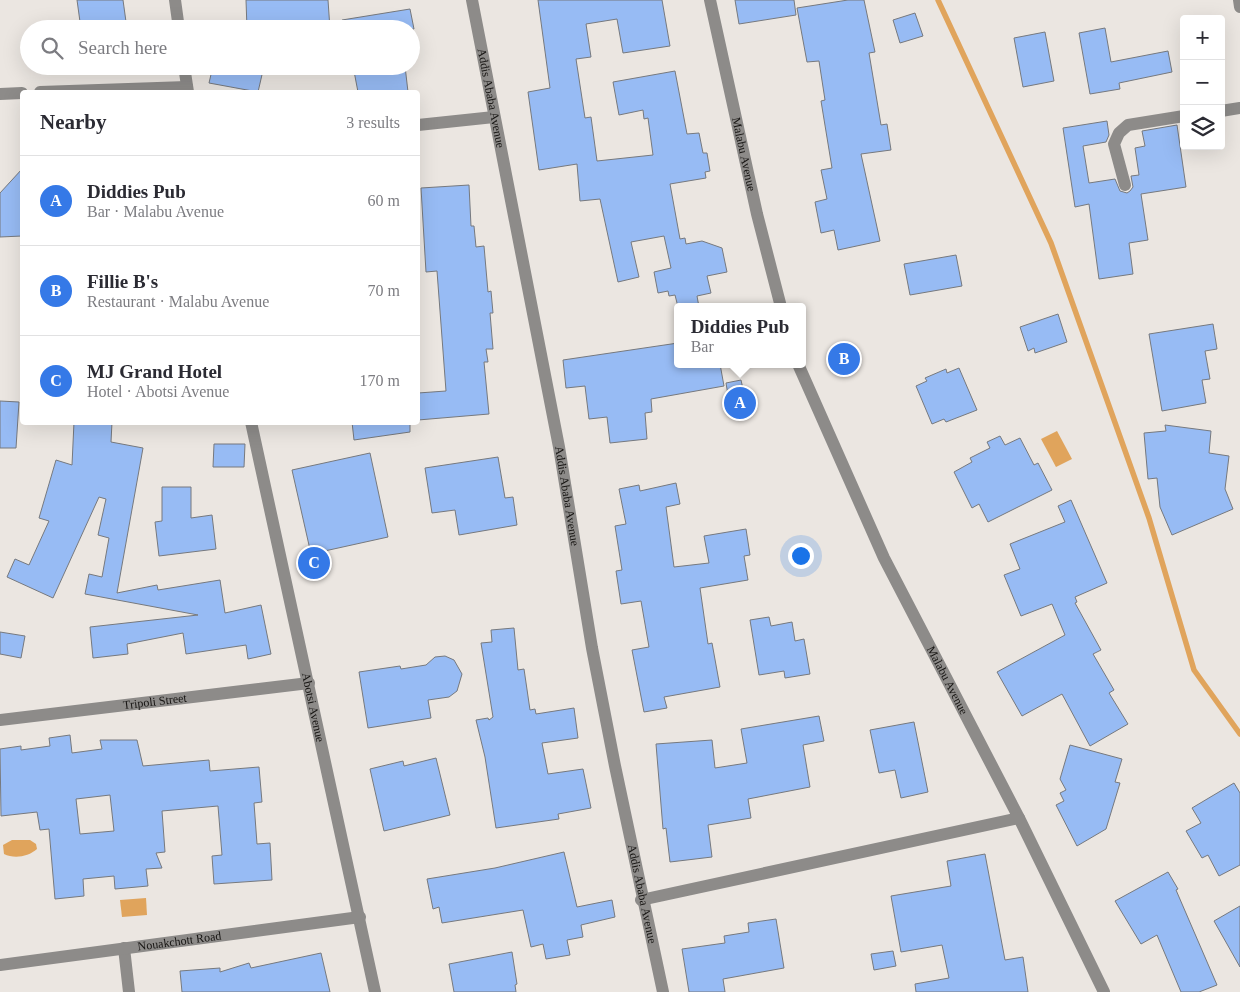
<!DOCTYPE html>
<html lang="en">
<head>
<meta charset="utf-8">
<style>
  body { margin:0; font-family:Georgia,serif; background:#f2f2f3; color:#2b2b33 }
  .controls { position:absolute; right:15px; top:15px; display:grid; overflow:hidden; border-radius:5px; box-shadow:0 5px 20px #0002 }
  .controls button { width:45px; height:45px; display:grid; place-items:center; padding:0; border:0; border-bottom:1px solid #e1e1e2; background:#fff; color:#2b2b33; font:25px sans-serif }
  .you { position:absolute; left:800px; top:555px; width:18px; height:18px; margin:-12px; border:4px solid #fff; border-radius:50%; background:#1a73e8; box-shadow:0 0 0 8px #1a73e833 }
  .badge { display:grid; place-items:center; width:32px; height:32px; border-radius:50%; background:#3579e7; color:#fff; font-size:16px; font-weight:700 }
  .pin { position:absolute; translate:-50% -50%; border:2px solid #fff; box-shadow:0 1px 5px #0006 }
  .popup { position:absolute; left:674px; top:303px; width:132px; height:65px; box-sizing:border-box; display:grid; place-content:center; border-radius:5px; background:#fff; filter:drop-shadow(0 1px 4px #0005); font-size:16px; white-space:nowrap; color:#7c7c81 }
  .popup b { font-size:19px; color:#2b2b33 }
  .popup::after { content:''; position:absolute; left:50%; top:100%; margin-left:-10px; border:10px solid transparent; border-top-color:#fff }
  .list { margin:0; padding:0; list-style:none }
  h2 { display:flex; justify-content:space-between; align-items:center; height:65px; margin:0; padding:0 20px; font-size:21px }
  h2 small { font-size:16px; font-weight:400; color:#7c7c81 }
  .list li { display:grid; grid-template-columns:32px 1fr auto; gap:15px; align-items:center; box-sizing:border-box; height:90px; padding:0 20px; border-top:1px solid #e1e1e2 }
  .list b { display:block; font-size:19px; white-space:nowrap }
  .list p { margin:0; font-size:16px; white-space:nowrap; color:#7c7c81 }
  .list em { font-size:16px; font-style:normal; color:#7c7c81 }
  .icon { flex:none; width:28px; height:28px; fill:none; stroke:currentColor; stroke-width:2; stroke-linecap:round; stroke-linejoin:round }
  .map { position:relative; flex:none; width:1240px; height:992px; overflow:hidden }
  .search { position:absolute; background:#fff; box-shadow:0 5px 20px #0002; left:20px; top:20px; width:400px; height:55px; display:flex; align-items:center; gap:12px; box-sizing:border-box; padding:0 18px; border-radius:28px; color:#7c7c81; font-size:19px }
  .panel { position:absolute; background:#fff; box-shadow:0 5px 20px #0002; left:20px; top:90px; width:400px; height:335px; border-radius:5px }
  .map>svg:first-child { display:block }
</style>
</head>
<body>
<div class="map">
<svg width="1240" height="992" viewBox="0 0 1240 992">
  <rect width="100%" height="100%" fill="#ebe6e1"/>
  <g fill="#e0a45c">
    <polygon points="1057,431 1072,459 1056,467 1041,439"/>
    <path d="M12,840H30L36,844L37,849C28,857 14,859 4,854L3,845Z"/>
    <polygon points="146,898 147,915 122,917 120,900"/>
  </g>
  <g fill="none" stroke-linecap="round" stroke-linejoin="round">
    <polyline stroke="#e0a45c" stroke-width="5.5" points="938,0 1051,243 1149,518 1194,670 1240,734"/>
  </g>
  <g fill="#97bbf4" stroke="#76797e" fill-rule="evenodd">
    <polygon points="77,0 123,0 127,29 81,29"/>
    <polygon points="246,0 328,0 330,29 247,29"/>
    <polygon points="538,0 662,0 670,46 623,53 617,19 586,24 591,57 576,59 585,118 591,117 597,161 653,155 648,118 644,119 643,110 619,115 613,82 675,71 687,134 699,133 703,153 707,153 710,171 705,172 706,178 670,184 680,239 685,238 686,244 702,241 722,248 727,272 707,276 711,293 697,296 699,307 678,307 675,295 669,296 668,291 658,293 654,272 671,268 664,236 631,242 639,277 618,282 600,199 580,201 577,164 539,170 528,92 550,88"/>
    <polygon points="735,0 794,0 796,15 739,24"/>
    <polygon points="848,0 864,0 875,52 869,53 881,125 887,124 891,150 861,154 880,241 838,250 834,230 821,233 815,202 827,199 821,170 832,168 821,101 825,100 819,61 807,62 797,8"/>
    <polygon points="410,9 414,29 342,29 342,20"/>
    <polygon points="915,13 923,36 900,43 893,20"/>
    <polygon points="1105,28 1111,62 1168,51 1172,72 1119,83 1120,89 1090,94 1079,33"/>
    <polygon points="1045,32 1054,81 1023,87 1014,38"/>
    <polygon points="213,66 264,66 258,92 209,83"/>
    <polygon points="353,66 405,66 408,92 358,92"/>
    <polygon points="1107,121 1109,135 1106,142 1083,146 1089,183 1115,179 1120,191 1127,193 1130,191 1133,187 1131,176 1139,175 1135,148 1145,146 1142,131 1177,125 1186,187 1141,194 1148,240 1129,243 1133,274 1099,279 1089,204 1075,207 1063,128"/>
    <polygon points="22,169 22,236 0,237 0,193"/>
    <polygon points="469,185 471,226 474,226 476,247 484,246 488,292 491,291 493,313 490,313 493,349 486,349 488,362 484,362 489,414 418,420 418,393 446,391 437,271 426,272 421,188"/>
    <polygon points="956,255 962,286 910,295 904,264"/>
    <polygon points="1058,314 1067,342 1035,353 1034,348 1028,351 1020,327"/>
    <polygon points="1213,324 1217,349 1205,351 1210,379 1202,380 1206,403 1162,411 1149,334"/>
    <polygon points="678,343 678,364 720,364 724,386 651,399 652,412 645,413 647,439 610,443 607,417 589,419 585,386 566,388 563,360"/>
    <polygon points="959,368 977,410 946,422 944,419 932,424 916,386 927,381 925,378 946,369 947,373"/>
    <polygon points="741,380 745,398 729,401 726,383"/>
    <polygon points="0,401 19,402 16,448 0,448"/>
    <polygon points="74,422 112,422 111,442 143,448 117,593 157,585 158,590 220,580 225,613 261,605 271,654 248,659 246,645 186,654 183,633 127,644 128,654 93,658 90,627 198,615 85,594 89,574 102,577 109,538 98,535 106,499 99,497 53,598 7,577 15,559 29,565 49,521 39,518 56,460 72,465"/>
    <polygon points="352,422 410,422 410,432 354,440"/>
    <polygon points="1165,425 1211,431 1209,453 1229,456 1225,489 1233,509 1172,535 1160,507 1157,478 1148,479 1144,433 1166,431"/>
    <polygon points="1000,436 1005,445 1020,438 1034,465 1038,463 1052,490 988,522 979,504 972,508 954,472 972,462 970,458 990,448 987,442"/>
    <polygon points="214,444 245,444 244,467 213,467"/>
    <polygon points="370,453 388,537 311,554 292,470"/>
    <polygon points="498,457 505,498 513,497 517,525 459,535 455,510 432,513 425,468"/>
    <polygon points="676,483 680,504 666,507 674,567 709,563 704,536 746,529 750,555 744,556 748,580 700,588 708,644 712,643 720,687 664,697 667,708 644,712 632,650 649,647 641,601 621,604 616,571 622,570 615,526 626,524 619,489 639,485 640,491"/>
    <polygon points="162,487 191,487 191,518 212,515 216,549 159,556 155,522 162,521"/>
    <polygon points="1071,500 1107,583 1075,597 1077,602 1075,603 1101,650 1093,654 1114,690 1109,693 1128,724 1090,746 1062,694 1022,716 997,672 1065,635 1052,604 1021,616 1004,575 1020,569 1010,544 1065,522 1058,506"/>
    <polygon points="769,617 771,626 792,622 795,641 804,639 810,674 785,678 784,671 759,675 750,620"/>
    <polygon points="514,628 518,670 524,669 530,710 535,709 536,714 574,708 578,738 542,743 548,774 583,769 591,808 558,814 559,819 496,828 485,757 476,720 488,718 489,720 493,717 481,643 492,642 491,630"/>
    <polygon points="0,632 25,636 21,658 0,654"/>
    <polygon points="445,656 454,660 462,674 457,691 449,697 428,700 431,718 368,728 359,672 400,666 401,669 426,665 435,657"/>
    <polygon points="819,716 824,741 803,745 810,787 748,799 751,818 708,825 712,857 670,862 666,828 663,829 656,744 712,740 715,768 747,763 741,729"/>
    <polygon points="914,722 928,792 901,798 895,770 879,773 870,730"/>
    <path d="M70,735L72,753L102,749L100,740H137L143,766L209,760L210,771L259,767L262,802L254,803L257,844L270,843L272,880L214,884L212,856L222,855L218,806L162,811L165,852L156,853L162,868L146,869L148,886L115,889L114,876L83,879L84,896L55,899L49,829L40,830L37,812L1,816L0,749L21,746V750L50,746L49,738ZM110,795L114,831L80,834L76,799Z"/>
    <polygon points="1070,745 1122,759 1115,782 1120,783 1106,829 1077,846 1056,805 1064,801 1060,793 1066,790 1060,779"/>
    <polygon points="436,758 450,815 384,831 370,769 403,761 404,766"/>
    <polygon points="1234,783 1240,793 1240,865 1219,876 1208,855 1202,858 1186,831 1201,823 1192,808"/>
    <polygon points="564,852 577,907 612,900 615,917 581,925 583,937 567,940 570,955 546,959 543,944 531,947 523,910 442,923 439,907 433,909 427,879 495,868"/>
    <polygon points="985,854 1005,960 1023,957 1028,992 916,992 915,984 949,978 942,945 901,952 891,896 951,886 947,861"/>
    <polygon points="1168,872 1178,889 1176,890 1217,985 1199,992 1181,992 1157,935 1141,944 1115,901"/>
    <polygon points="1240,906 1240,967 1214,921"/>
    <polygon points="776,919 784,968 723,979 725,992 689,992 682,949 725,943 724,936 749,932 748,923"/>
    <polygon points="893,951 896,966 874,970 871,954"/>
    <polygon points="512,952 517,984 515,985 516,992 454,992 449,964"/>
    <polygon points="321,953 330,992 182,992 180,971 220,968 220,972 249,963 251,968"/>
  </g>
  <g fill="none" stroke-linecap="round" stroke-linejoin="round">
    <g stroke="#8d8b89" stroke-width="12">
      <polyline points="175,0 179,29"/>
      <path id="s1" d="M472,0L559,447L592,648L615,766L663,992"/>
      <path id="s2" d="M710,0L757,214L781,307"/>
      <polyline points="1239,0 1240,7"/>
      <polyline points="184,66 188,92"/>
      <polyline points="40,92 187,87"/>
      <polyline points="0,94 22,93"/>
      <polyline points="1221,111 1240,108"/>
      <polyline points="418,125 494,117"/>
      <polyline points="1125,185 1114,144 1119,133 1128,125 1184,116"/>
      <path id="s3" d="M798,364L884,558L1019,818L1104,992"/>
      <path id="s4" d="M251,422L375,992"/>
      <path id="s5" d="M0,720L309,683"/>
      <polyline points="641,900 1019,818"/>
      <polyline points="124,948 129,992"/>
      <path id="s6" d="M0,965L360,917"/>
    </g>
  </g>
  <g text-anchor="middle" stroke-width="4.5" stroke-linejoin="round" paint-order="stroke">
    <g font-size="12" fill="#171513" stroke="#ebe6e1">
      <text dy="4" stroke="none"><textPath href="#s1" startOffset="100">Addis Ababa Avenue</textPath></text>
      <text dy="4" stroke="none"><textPath href="#s2" startOffset="158">Malabu Avenue</textPath></text>
      <text dy="4" stroke="none"><textPath href="#s1" startOffset="505">Addis Ababa Avenue</textPath></text>
      <text dy="4" stroke="none"><textPath href="#s3" startOffset="350">Malabu Avenue</textPath></text>
      <text dy="4" stroke="none"><textPath href="#s5" startOffset="156">Tripoli Street</textPath></text>
      <text dy="4" stroke="none"><textPath href="#s4" startOffset="292">Abotsi Avenue</textPath></text>
      <text dy="4" stroke="none"><textPath href="#s1" startOffset="910">Addis Ababa Avenue</textPath></text>
      <text dy="4" stroke="none"><textPath href="#s6" startOffset="181">Nouakchott Road</textPath></text>
    </g>
  </g>
</svg>
<div class="controls">
<button>+</button>
<button>−</button>
<button><svg class="icon" aria-label="layers" viewBox="0 0 24 24"><path d="M12 4l9 5-9 5-9-5zM3 14l9 5 9-5"/></svg></button>
</div>
<div class="you"></div>
<div class="pin badge" style="left:740px;top:403px">A</div>
<div class="popup"><b>Diddies Pub</b>Bar</div>
<div class="pin badge" style="left:844px;top:359px">B</div>
<div class="pin badge" style="left:314px;top:563px">C</div>
<div class="search"><svg class="icon" aria-label="search" viewBox="0 0 24 24"><circle cx="10" cy="10" r="6"/><path d="M15 15l6 6"/></svg>Search here</div>
<section class="panel">
<h2>Nearby<small>3 results</small></h2>
<ul class="list">
<li><span class="badge">A</span><div><b>Diddies Pub</b><p>Bar · Malabu Avenue</p></div><em>60 m</em></li>
<li><span class="badge">B</span><div><b>Fillie B's</b><p>Restaurant · Malabu Avenue</p></div><em>70 m</em></li>
<li><span class="badge">C</span><div><b>MJ Grand Hotel</b><p>Hotel · Abotsi Avenue</p></div><em>170 m</em></li>
</ul>
</section>
</div>
</body>
</html>
